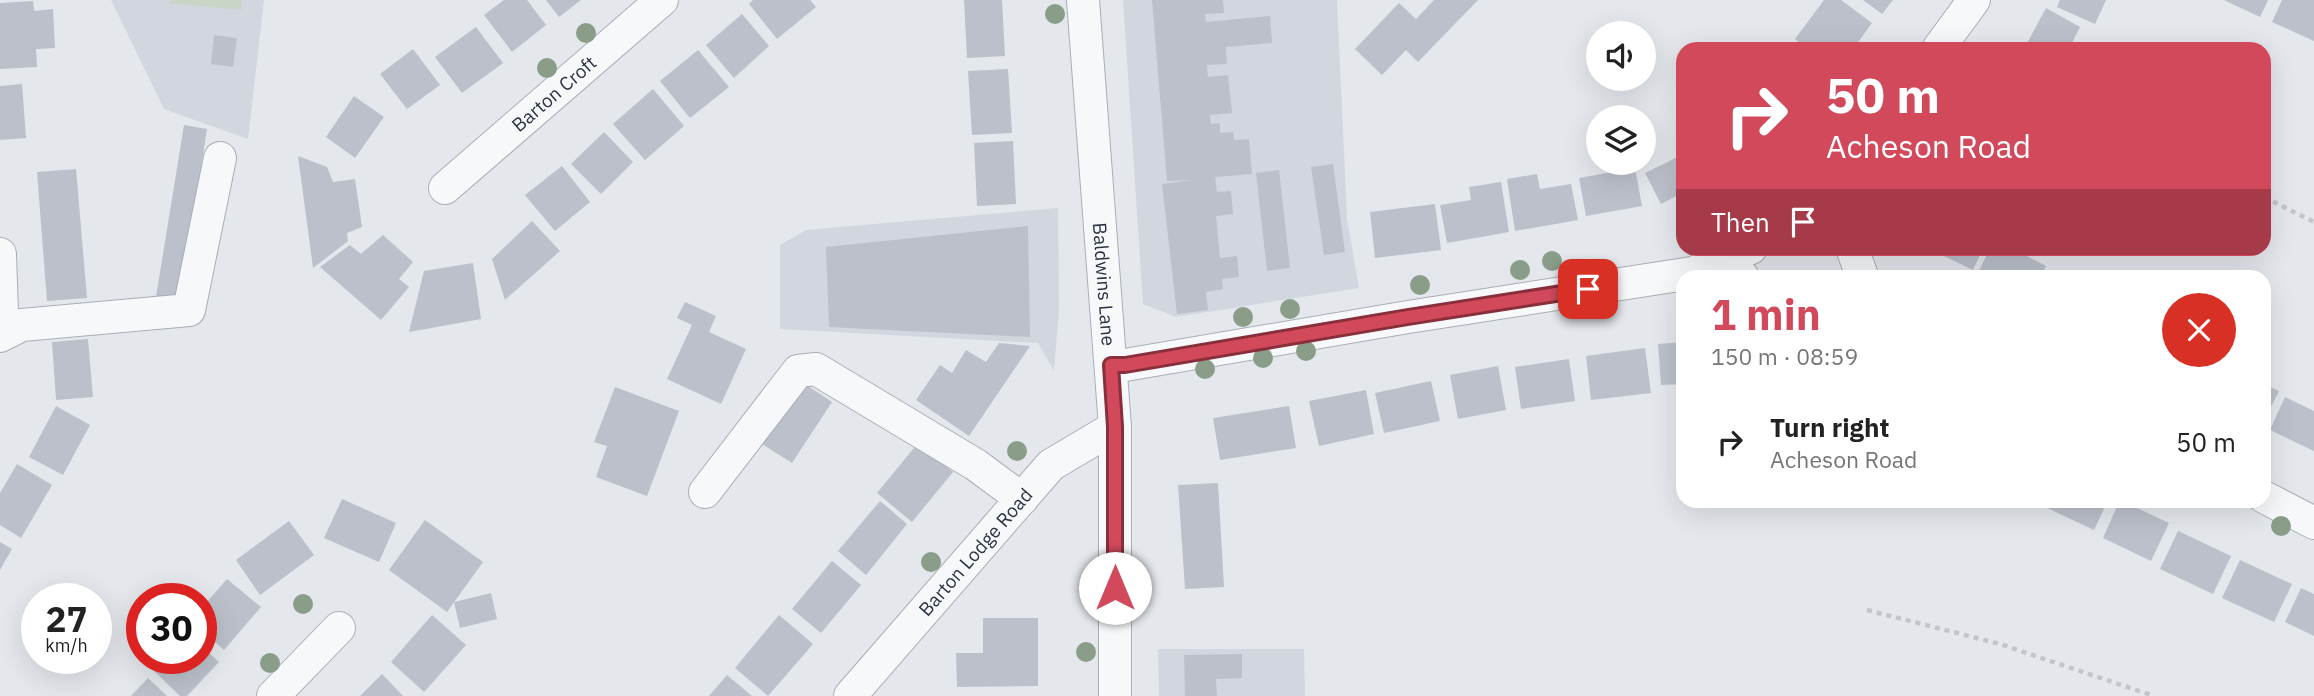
<!DOCTYPE html>
<meta charset="utf-8">
<style>
:root{--surface:#fff;--page:#f2f2f2;--text:#222;--muted:#767676;--accent:#d1495b}
body{margin:0;font-family:"IBM Plex Sans",sans-serif;background:var(--page);color:var(--text);height:100vh;display:flex;flex-direction:column;font-size:26px;white-space:nowrap}
*{box-sizing:border-box;margin:0}
p{font-size:23px;color:var(--muted)}
.icon{flex:none;width:38px;height:38px;fill:none;stroke:currentColor;stroke-width:2;stroke-linecap:round;stroke-linejoin:round}
.map{position:relative;flex:1;overflow:hidden}
.panel{position:absolute;left:1676px;top:270px;width:595px;height:238px;display:flex;flex-direction:column;background:var(--surface);border-radius:21px;box-shadow:0 7px 28px #0002}
.panel>*{flex:none}
.top-card{position:absolute;left:1676px;top:42px;width:595px;height:214px;border-radius:21px;box-shadow:0 7px 28px #0002;background:#d1495b;color:#fff;overflow:hidden}
.tools{position:absolute;left:1586px;top:21px;display:grid;gap:14px}
.tools a{display:grid;place-items:center;width:70px;height:70px;border-radius:50%;background:var(--surface);box-shadow:0 7px 28px #0002;font-size:35px}
.speed{position:absolute;left:21px;top:583px;display:flex;gap:14px;font-size:35px;font-weight:700;text-align:center}
.speed>*{display:grid;place-content:center;width:91px;height:91px;border-radius:50%;background:var(--surface);box-shadow:0 7px 28px #0002;line-height:1}
.speed small{font-size:18px;font-weight:400}
.speed .limit{border:10px solid #d22;background:#fff;color:#111}
.pin{position:absolute;display:grid;place-items:center;width:60px;height:60px;color:#fff;margin:-30px;border-radius:14px;box-shadow:0 4px 10px #0006}
.me{position:absolute;width:77px;margin:-38px;rotate:0deg;stroke-linejoin:round;filter:drop-shadow(0 0 5px #0008)}
.turn{display:flex;align-items:center;gap:24px;height:147px;padding:0 35px;font-size:32px}
.turn .icon{width:91px;height:91px;stroke-width:2.5}
.turn b{display:block;font-size:49px;line-height:60px}
.then{display:flex;align-items:center;height:66px;padding:0 35px;background:#0003;gap:14px;font-size:26px}
.round{display:grid;place-items:center;flex:none;width:74px;height:74px;border-radius:37px;background:var(--page)}
.summary{display:flex;align-items:center;justify-content:space-between;height:119px;padding:0 35px}
h1{font-size:42px;font-weight:700;line-height:52px;color:var(--accent)}
ul{padding:0;list-style:none}
li{display:flex;align-items:center;gap:21px;height:105px;padding:0 35px}
li div{flex:1}
li b{display:block;font-size:26px}
li em{font-style:normal}
.map>svg:first-child{display:block}
.built{fill:#d2d6de}
.green{fill:#c9d6c5}
.building{fill:#bbc0ca}
.lines{fill:none;stroke-linecap:round;stroke-linejoin:round}
.minor-casing{stroke:#a9aeb7;stroke-width:34}
.path{stroke:#c2c5cb;stroke-width:4.5;stroke-dasharray:5 5;stroke-linecap:butt}
.minor{stroke:#f7f8fa;stroke-width:32}
.tree{fill:#899d89}
.route-casing{stroke:#882f3b;stroke-width:18}
.route{stroke:#d1495b;stroke-width:12}
.labels{text-anchor:middle;stroke-width:6;stroke-linejoin:round;paint-order:stroke}
.street-label{font-size:19px;fill:#2b3445;stroke:#f4f6f9}
</style>
<div class="map">
<svg width="2314" height="696" viewBox="0 0 2314 696">
<rect width="100%" height="100%" fill="#e4e7ec"/>
<g class="built">
<polygon points="111,0 264,0 248,139 164,109"/>
<polygon points="1123,0 1337,0 1347,219 1359,288 1176,317 1143,304"/>
<polygon points="1058,208 1059,309 1054,371 1038,343 780,329 780,245 806,230"/>
<polygon points="1158,649 1304,649 1305,696 1159,696"/>
</g>
<polygon class="green" points="170,0 242,0 242,10 169,3"/>
<g class="building">
<polygon points="504,0 527,0 546,25 512,52 484,15"/>
<polygon points="546,0 581,0 559,17"/>
<polygon points="753,0 810,0 816,7 777,39 749,4"/>
<polygon points="964,0 1002,0 1005,56 967,58"/>
<polygon points="1152,0 1223,0 1224,13 1205,14 1206,22 1270,16 1272,43 1226,47 1227,64 1207,65 1208,77 1228,75 1232,113 1210,115 1211,124 1220,123 1220,133 1233,132 1234,140 1249,139 1252,174 1215,177 1217,192 1231,191 1233,214 1216,216 1220,258 1237,256 1239,277 1222,279 1223,289 1206,292 1208,310 1177,314 1162,184 1192,180 1167,181"/>
<polygon points="1434,0 1478,0 1418,62 1406,50 1382,75 1355,49 1399,3 1416,19"/>
<polygon points="1824,0 1841,0 1872,23 1853,49 1808,49 1795,39"/>
<polygon points="1863,0 1893,0 1882,14"/>
<polygon points="2060,0 2106,0 2095,24 2057,7"/>
<polygon points="2224,0 2268,0 2260,17"/>
<polygon points="2282,0 2314,0 2314,41 2272,22"/>
<polygon points="33,1 34,11 53,9 55,48 36,49 37,67 0,69 0,3"/>
<polygon points="2046,8 2080,27 2069,49 2024,49"/>
<polygon points="742,14 769,46 734,78 706,45"/>
<polygon points="476,27 503,63 462,93 435,57"/>
<polygon points="214,35 237,38 233,67 211,64"/>
<polygon points="413,49 440,85 407,109 380,74"/>
<polygon points="698,50 729,87 690,118 660,81"/>
<polygon points="1008,69 1012,133 972,135 968,71"/>
<polygon points="22,84 26,138 0,140 0,86"/>
<polygon points="653,89 684,126 645,160 613,124"/>
<polygon points="354,96 384,117 355,158 326,137"/>
<polygon points="184,125 207,129 180,301 156,297"/>
<polygon points="604,132 633,162 601,194 571,164"/>
<polygon points="1013,141 1016,204 977,206 974,143"/>
<polygon points="1684,154 1684,192 1661,204 1645,173"/>
<polygon points="298,156 327,167 333,182 355,179 362,227 347,233 348,241 313,268"/>
<polygon points="1333,164 1345,252 1324,255 1311,167"/>
<polygon points="562,166 590,202 555,231 525,195"/>
<polygon points="1635,168 1642,206 1586,216 1579,178"/>
<polygon points="76,169 87,298 47,301 37,172"/>
<polygon points="1279,170 1290,268 1267,271 1256,173"/>
<polygon points="1537,174 1540,189 1571,184 1578,220 1515,231 1507,179"/>
<polygon points="1501,182 1509,232 1447,243 1440,205 1471,200 1469,187"/>
<polygon points="1435,204 1441,250 1375,258 1370,212"/>
<polygon points="532,221 560,251 505,300 492,259"/>
<polygon points="1028,226 1030,337 829,327 826,247"/>
<polygon points="383,235 413,262 399,279 409,287 381,320 320,267 350,245 361,254"/>
<polygon points="1927,248 1983,248 1973,270"/>
<polygon points="1990,248 2011,248 2046,266 2041,276 1985,276 1978,273"/>
<polygon points="473,263 481,319 409,332 424,271"/>
<polygon points="685,302 716,316 709,332 746,349 721,404 667,379 692,325 677,318"/>
<polygon points="88,339 93,397 56,400 52,342"/>
<polygon points="1684,342 1684,384 1661,385 1658,344"/>
<polygon points="999,343 1030,346 969,436 916,400 940,365 952,373 966,350 986,362"/>
<polygon points="1645,348 1651,393 1591,400 1586,356"/>
<polygon points="1569,359 1575,401 1521,409 1515,367"/>
<polygon points="1498,366 1506,410 1458,419 1450,375"/>
<polygon points="1431,381 1440,421 1384,433 1375,393"/>
<polygon points="802,382 832,402 792,463 762,444"/>
<polygon points="2264,384 2279,391 2264,421"/>
<polygon points="615,387 679,411 647,496 596,477 607,446 594,442"/>
<polygon points="1366,390 1374,434 1319,446 1309,401"/>
<polygon points="2285,397 2314,411 2314,451 2270,430"/>
<polygon points="56,406 90,425 63,475 29,457"/>
<polygon points="1289,406 1296,448 1220,460 1213,418"/>
<polygon points="918,443 953,472 912,522 877,493"/>
<polygon points="17,464 52,485 21,538 0,525 0,493"/>
<polygon points="1218,483 1224,587 1185,589 1178,485"/>
<polygon points="342,499 396,523 379,562 324,538"/>
<polygon points="2045,500 2108,500 2094,530 2043,506"/>
<polygon points="2120,500 2169,523 2151,561 2103,538"/>
<polygon points="880,501 907,524 866,575 838,551"/>
<polygon points="425,520 483,562 447,612 389,570"/>
<polygon points="289,521 314,555 260,595 236,560"/>
<polygon points="2178,531 2231,556 2213,594 2160,569"/>
<polygon points="0,542 12,549 0,570"/>
<polygon points="2240,560 2292,584 2274,622 2222,598"/>
<polygon points="832,561 861,585 821,633 792,609"/>
<polygon points="227,579 261,607 224,650 201,630 201,609"/>
<polygon points="2301,588 2314,594 2314,636 2285,622"/>
<polygon points="491,593 497,619 460,628 454,602"/>
<polygon points="432,615 466,645 424,692 391,662"/>
<polygon points="779,615 813,644 768,696 735,668"/>
<polygon points="983,618 1038,618 1038,686 957,687 956,653 983,653"/>
<polygon points="201,646 219,662 187,696 180,696 154,671 166,658 201,658"/>
<polygon points="1242,654 1242,678 1216,679 1217,696 1185,696 1184,655"/>
<polygon points="382,674 403,696 360,696"/>
<polygon points="727,675 752,696 709,696"/>
<polygon points="148,678 167,696 131,696"/>
</g>
<g class="lines">
<g class="minor-casing">
<g id="minor">
<path id="s1" d="M1083,0L1115,427V696"/>
<polyline points="1938,49 1974,0"/>
<path id="s2" d="M445,188L662,0"/>
<polyline points="1852,248 1862,276"/>
<polyline points="0,254 2,313 0,319"/>
<polyline points="1699,270 1751,248"/>
<polyline points="0,336 22,325 189,310 220,158"/>
<polyline points="1111,365 1125,365 1408,317 1692,273 1742,276"/>
<polyline points="705,492 798,371 816,369 976,465 1022,499"/>
<polyline points="2264,497 2314,523"/>
<polyline points="273,696 339,628"/>
<path id="s3" d="M850,696L1051,465L1115,427"/>
</g>
</g>
<g class="path">
<polyline points="2264,197 2314,222"/>
<polyline points="1867,610 2000,644 2154,696"/>
</g>
<use href="#minor" class="minor"/>
</g>
<g class="tree">
<circle cx="1055" cy="14" r="10"/>
<circle cx="586" cy="33" r="10"/>
<circle cx="547" cy="68" r="10"/>
<circle cx="1552" cy="261" r="10"/>
<circle cx="1520" cy="270" r="10"/>
<circle cx="1420" cy="285" r="10"/>
<circle cx="1290" cy="309" r="10"/>
<circle cx="1243" cy="317" r="10"/>
<circle cx="1306" cy="351" r="10"/>
<circle cx="1263" cy="358" r="10"/>
<circle cx="1205" cy="369" r="10"/>
<circle cx="1017" cy="451" r="10"/>
<circle cx="2281" cy="526" r="10"/>
<circle cx="931" cy="562" r="10"/>
<circle cx="1134" cy="595" r="10"/>
<circle cx="303" cy="604" r="10"/>
<circle cx="1086" cy="652" r="10"/>
<circle cx="270" cy="663" r="10"/>
</g>
<g class="lines">
<g class="route-casing">
<polyline id="route" points="1115,588 1115,427 1111,365 1125,365 1408,317 1588,289"/>
</g>
<use href="#route" class="route"/>
</g>
<g class="labels">
<g class="street-label">
<text dy="7" stroke="none"><textPath href="#s2" startOffset="144">Barton Croft</textPath></text>
<text dy="7" stroke="none"><textPath href="#s1" startOffset="285">Baldwins Lane</textPath></text>
<text dy="7" stroke="none"><textPath href="#s3" startOffset="191">Barton Lodge Road</textPath></text>
</g>
</g>
</svg>
<div class="tools">
<a><svg class="icon" aria-label="sound" viewBox="0 0 24 24"><path d="M4 9h4l5-4v14l-5-4H4zM17 9q2 3 0 6"/></svg></a>
<a><svg class="icon" aria-label="layers" viewBox="0 0 24 24"><path d="M12 4l9 5-9 5-9-5zM3 14l9 5 9-5"/></svg></a>
</div>
<div class="speed"><div>27<small>km/h</small></div><div class="limit">30</div></div>
<div class="pin" style="left:1588px;top:289px;background:#d93025"><svg class="icon" aria-label="arrive" viewBox="0 0 24 24"><path d="M6 21V4h12l-3 4 3 4H6"/></svg></div>
<svg class="me" style="left:1115px;top:588px" viewBox="-20 -20 40 40"><circle r="19" fill="#fff"/><path d="M0-13L10 11 0 6-10 11z" fill="#d1495b"/></svg>
<div class="top-card">
<div class="turn"><svg class="icon" aria-label="right" viewBox="0 0 24 24"><path d="M7 20v-9h11M14 6l5 5-5 5"/></svg><div><b>50 m</b>Acheson Road</div></div>
<div class="then">Then<svg class="icon" aria-label="arrive" viewBox="0 0 24 24"><path d="M6 21V4h12l-3 4 3 4H6"/></svg></div>
</div>
<section class="panel">
<div class="summary"><div><h1>1 min</h1><p>150 m · 08:59</p></div><a class="round" style="background:#d93025;color:#fff"><svg class="icon" aria-label="close" viewBox="0 0 24 24"><path d="M6 6l12 12M18 6L6 18"/></svg></a></div>
<ul>
<li><svg class="icon" aria-label="right" viewBox="0 0 24 24"><path d="M7 20v-9h11M14 6l5 5-5 5"/></svg><div><b>Turn right</b><p>Acheson Road</p></div><em>50 m</em></li>
</ul>
</section>
</div>
